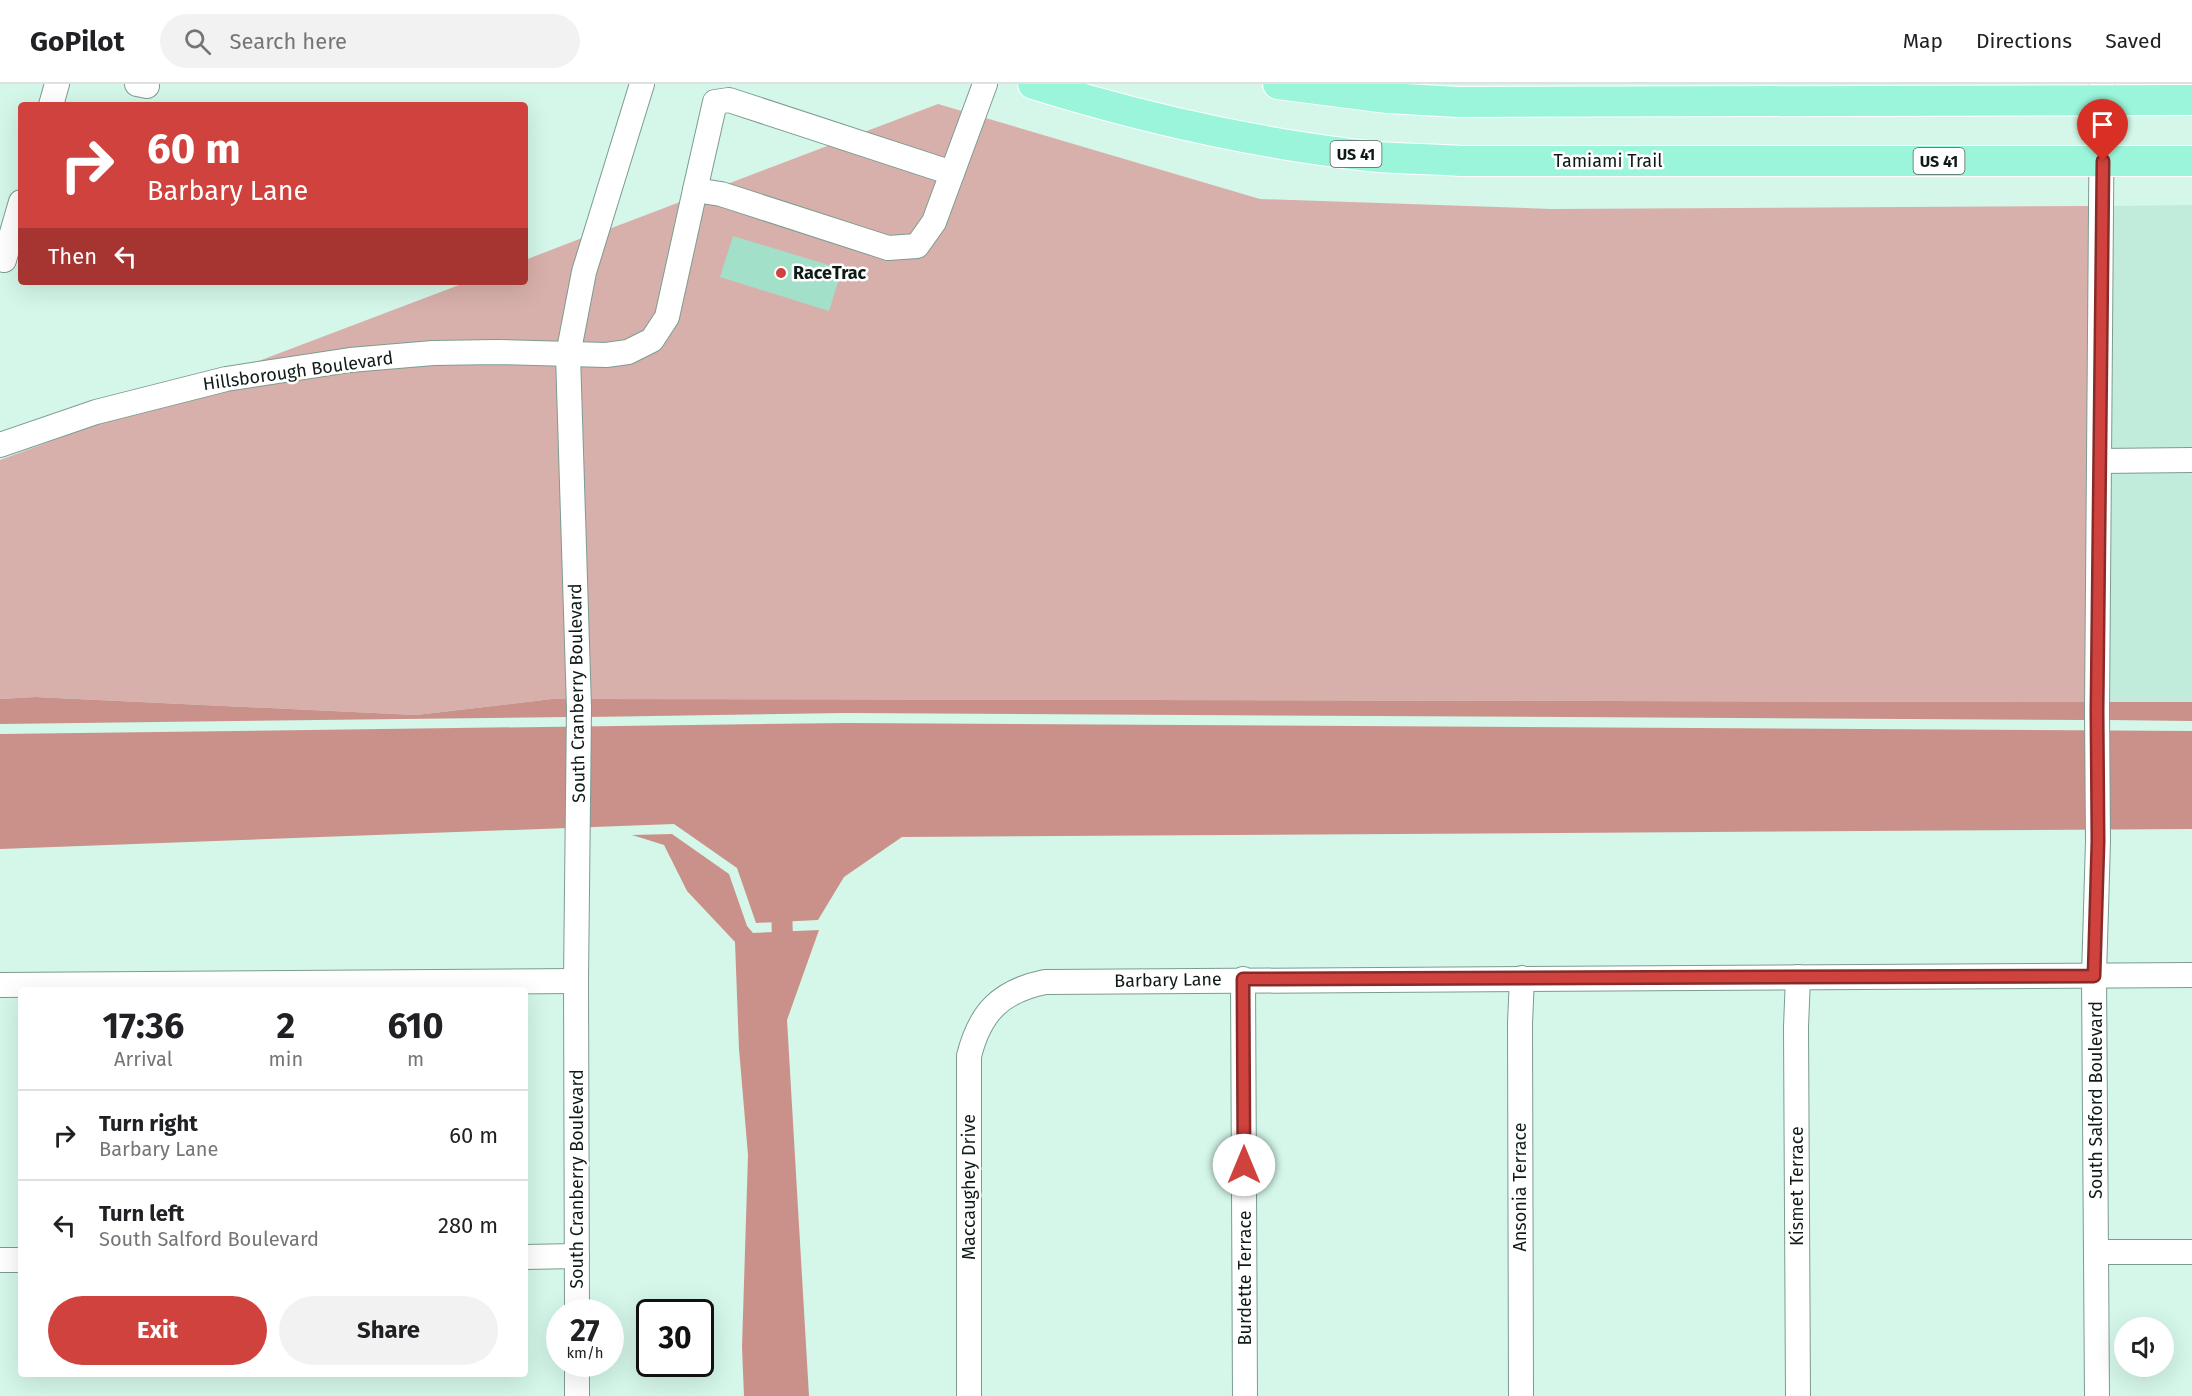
<!DOCTYPE html>
<style>
:root{--surface:#fff;--page:#f2f2f2;--text:#202124;--muted:#757577;--line:#e0e0e0;--accent:#d0423d}
body{margin:0;font-family:"Fira Sans",sans-serif;background:var(--page);color:var(--text);height:100vh;display:flex;flex-direction:column;font-size:22px;white-space:nowrap}
*{box-sizing:border-box;margin:0}
p{font-size:20px;color:var(--muted)}
.icon{flex:none;width:33px;height:33px;fill:none;stroke:currentColor;stroke-width:2;stroke-linecap:round;stroke-linejoin:round}
.map{position:relative;flex:1;overflow:hidden}
.details{position:absolute;left:18px;top:903px;width:510px;height:390px;display:flex;flex-direction:column;background:var(--surface);border-radius:6px;box-shadow:0 6px 24px #0002}
.details>*{flex:none}
.guide{position:absolute;left:18px;top:18px;width:510px;height:183px;border-radius:6px;box-shadow:0 6px 24px #0002;background:#d0423d;color:#fff;overflow:hidden}
.fabs{position:absolute;left:2114px;top:1233px;display:grid;gap:12px}
.fabs a{display:grid;place-items:center;width:60px;height:60px;border-radius:50%;background:var(--surface);box-shadow:0 6px 24px #0002;font-size:30px}
.speed{position:absolute;left:546px;top:1215px;display:flex;gap:12px;font-size:30px;font-weight:700;text-align:center}
.speed>*{display:grid;place-content:center;width:78px;height:78px;border-radius:50%;background:var(--surface);box-shadow:0 6px 24px #0002;line-height:1}
.speed small{font-size:15px;font-weight:400}
.speed .limit{border:3px solid #111;border-radius:9px;background:#fff;color:#111}
.pin{position:absolute;display:grid;place-items:center;width:51px;height:51px;color:#fff;margin:-62px -26px;border-radius:50% 50% 50% 0;rotate:-45deg;box-shadow:0 0 6px #0007}
.pin .icon{rotate:45deg}
.me{position:absolute;width:66px;margin:-33px;rotate:0deg;stroke-linejoin:round;filter:drop-shadow(0 0 4px #0008)}
.turn{display:flex;align-items:center;gap:21px;height:126px;padding:0 30px;font-size:27px}
.turn .icon{width:78px;height:78px;stroke-width:2.5}
.turn b{display:block;font-size:42px;line-height:51px}
.then{display:flex;align-items:center;height:57px;padding:0 30px;background:#0003;gap:12px;font-size:22px}
.eta{display:flex;justify-content:space-evenly;align-items:center;height:102px;text-align:center}
.eta b{font-size:36px;font-weight:700;line-height:42px}
.cta{display:flex;gap:12px;margin-top:auto;padding:12px 30px}
.cta a{flex:1;height:69px;border-radius:36px;background:var(--accent);color:#fff;font-size:24px;font-weight:700;line-height:69px;text-align:center}
.cta a+a{background:var(--page);color:var(--text)}
ul{padding:0;list-style:none}
li{display:flex;align-items:center;gap:18px;height:90px;padding:0 30px;border-top:2px solid var(--line)}
li div{flex:1}
li b{display:block;font-size:22px}
li em{font-style:normal}
header{display:flex;align-items:center;gap:36px;box-sizing:border-box;height:84px;padding:0 30px;background:var(--surface);border-bottom:2px solid var(--line)}
header strong{font-size:28px}
nav{display:flex;gap:33px;margin-inline-start:auto;font-size:21px}
.search{width:420px;height:54px;background:var(--page);display:flex;align-items:center;gap:15px;box-sizing:border-box;padding:0 21px;border-radius:33px;color:var(--muted);font-size:22px}
.map>svg:first-child{display:block}
.built{fill:#c1ecdc}
.green{fill:#d8b0ab}
.water{fill:#ca918a}
.lines{fill:none;stroke-linecap:round;stroke-linejoin:round}
.canal{stroke:#ca918a;stroke-width:21}
.building{fill:#a3e0ca}
.minor-casing{stroke:#7c9c90;stroke-width:26}
.major-casing{stroke:#fff;stroke-width:32}
.minor{stroke:#fff;stroke-width:24}
.major{stroke:#9bf5db;stroke-width:30}
.route-casing{stroke:#872b28;stroke-width:15}
.route{stroke:#d0423d;stroke-width:10}
.poi-dot{fill:#d0423d;stroke:#fff;stroke-width:2}
.labels{text-anchor:middle;stroke-width:5;stroke-linejoin:round;paint-order:stroke}
.shield{fill:#fff;stroke:#565f5c;stroke-width:1.5}
.shield-label{font-size:16px;font-weight:bold;fill:#0e1b16}
.street-label{font-size:18px;fill:#0e1b16;stroke:#fff}
.poi-label{font-size:18px;font-weight:bold;fill:#0e1b16;stroke:#fff;text-anchor:start}
</style>
<header>
<strong>GoPilot</strong>
<div class="search"><svg class="icon" aria-label="search" viewBox="0 0 24 24"><circle cx="10" cy="10" r="6"/><path d="M15 15l6 6"/></svg>Search here</div>
<nav><a>Map</a><a>Directions</a><a>Saved</a></nav>
</header>
<div class="map">
<svg width="2192" height="1312" viewBox="0 0 2192 1312">
<rect width="100%" height="100%" fill="#d4f7e9"/>
<polygon class="built" points="2192,121 2192,618 2108,618 2113,122"/>
<g class="green">
<polygon points="938,20 1260,115 1552,125 2092,122 2086,618 590,615 579,273 594,192 609,145"/>
<polygon points="582,154 559,259 256,278 467,198 525,198 525,176"/>
<polygon points="498,279 558,282 568,615 552,615 416,631 35,613 0,615 0,376 100,339 228,306 352,287 434,281"/>
</g>
<g class="water">
<polygon points="35,613 416,631 552,615 568,615 568,633 0,640 0,615"/>
<polygon points="590,615 2086,618 2086,636 846,629 590,633"/>
<polygon points="2108,618 2192,618 2192,637 2108,636"/>
<polygon points="846,639 2192,647 2192,745 902,753 844,793 818,836 756,839 737,784 674,740 0,765 0,650"/>
<polygon points="672,750 729,790 747,842 753,849 819,846 787,936 809,1312 744,1312 742,1263 748,1071 739,965 735,858 687,807 664,761 632,751"/>
</g>
<g class="lines">
<polyline class="canal" points="782,838 783,876"/>
</g>
<polygon class="building" points="733,152 842,185 829,227 720,193"/>
<g class="lines">
<g class="minor-casing">
<g id="minor">
<polyline points="137,0 147,2"/>
<polyline points="51,21 57,0"/>
<polyline points="695,106 715,18 729,16 952,89"/>
<polyline points="4,176 21,118"/>
<polyline points="0,361 96,328 226,295 350,276 433,269 498,268 606,271 628,268 652,256 667,233 695,106 721,110 888,164 917,162 934,138 985,0"/>
<polyline points="2100,377 2192,376"/>
<polyline points="1243,895 1245,1312"/>
<polyline points="0,901 576,897"/>
<polyline points="2097,1168 2192,1168"/>
<polyline points="525,1173 577,1172"/>
<polyline points="0,1176 21,1176"/>
<polyline points="577,1228 576,897 579,624 568,271 584,188 642,0"/>
<polyline points="577,1280 577,1312"/>
<path d="M969,1312V972C980,928 1001,907 1045,898L2192,891"/>
<polyline points="1521,1312 1520,939 1522,894"/>
<polyline points="1798,1312 1796,943 1798,893"/>
<polyline points="2097,1312 2094,892 2098,757 2097,627 2102,0"/>
</g>
</g>
<g class="major-casing">
<g id="major">
<path d="M1033,0C1146,35 1261,61 1378,73C1406,75 1433,75 1461,77H2192"/>
<polyline points="1278,0 1387,14 1458,18 2192,16"/>
</g>
</g>
<use href="#minor" class="minor"/>
<use href="#major" class="major"/>
</g>
<g class="lines">
<g class="route-casing">
<polyline id="route" points="1244,1081 1243,895 2094,892 2098,757 2097,627 2103,77"/>
</g>
<use href="#route" class="route"/>
</g>
<circle class="poi-dot" cx="781" cy="189" r="6"/>
<g class="labels">
<g class="shield">
<rect x="1330.5" y="57" width="51" height="26" rx="4.5"/>
<rect x="1913.5" y="64" width="51" height="26" rx="4.5"/>
</g>
<g class="shield-label">
<text x="1356" y="76">US 41</text>
<text x="1939" y="83">US 41</text>
</g>
<g class="street-label">
<text x="1608" y="83">Tamiami Trail</text>
<text transform="translate(298 287) rotate(-8)" y="6">Hillsborough Boulevard</text>
<text transform="translate(577 609) rotate(-91)" y="6">South Cranberry Boulevard</text>
<text transform="translate(1168 896) rotate(-1)" y="6">Barbary Lane</text>
<text transform="translate(2096 1016) rotate(-90)" y="6">South Salford Boulevard</text>
<text transform="translate(577 1095) rotate(-90)" y="6">South Cranberry Boulevard</text>
<text transform="translate(1797 1102) rotate(-90)" y="6">Kismet Terrace</text>
<text transform="translate(969 1103) rotate(-90)" y="6">Maccaughey Drive</text>
<text transform="translate(1520 1103) rotate(-90)" y="6">Ansonia Terrace</text>
<text transform="translate(1245 1194) rotate(-90)" y="6">Burdette Terrace</text>
</g>
<g class="poi-label">
<text x="793" y="195">RaceTrac</text>
</g>
</g>
</svg>
<div class="fabs">
<a><svg class="icon" aria-label="sound" viewBox="0 0 24 24"><path d="M4 9h4l5-4v14l-5-4H4zM17 9q2 3 0 6"/></svg></a>
</div>
<div class="speed"><div>27<small>km/h</small></div><div class="limit">30</div></div>
<div class="pin" style="left:2103px;top:77px;background:#d93025"><svg class="icon" aria-label="arrive" viewBox="0 0 24 24"><path d="M6 21V4h12l-3 4 3 4H6"/></svg></div>
<svg class="me" style="left:1244px;top:1081px" viewBox="-20 -20 40 40"><circle r="19" fill="#fff"/><path d="M0-13L10 11 0 6-10 11z" fill="#d0423d"/></svg>
<div class="guide">
<div class="turn"><svg class="icon" aria-label="right" viewBox="0 0 24 24"><path d="M7 20v-9h11M14 6l5 5-5 5"/></svg><div><b>60 m</b>Barbary Lane</div></div>
<div class="then">Then<svg class="icon" aria-label="left" viewBox="0 0 24 24"><path d="M17 20v-9H6M10 6l-5 5 5 5"/></svg></div>
</div>
<section class="details">
<div class="eta">
<div><b>17:36</b><p>Arrival</p></div>
<div><b>2</b><p>min</p></div>
<div><b>610</b><p>m</p></div>
</div>
<ul>
<li><svg class="icon" aria-label="right" viewBox="0 0 24 24"><path d="M7 20v-9h11M14 6l5 5-5 5"/></svg><div><b>Turn right</b><p>Barbary Lane</p></div><em>60 m</em></li>
<li><svg class="icon" aria-label="left" viewBox="0 0 24 24"><path d="M17 20v-9H6M10 6l-5 5 5 5"/></svg><div><b>Turn left</b><p>South Salford Boulevard</p></div><em>280 m</em></li>
</ul>
<div class="cta"><a>Exit</a><a>Share</a></div>
</section>
</div>
